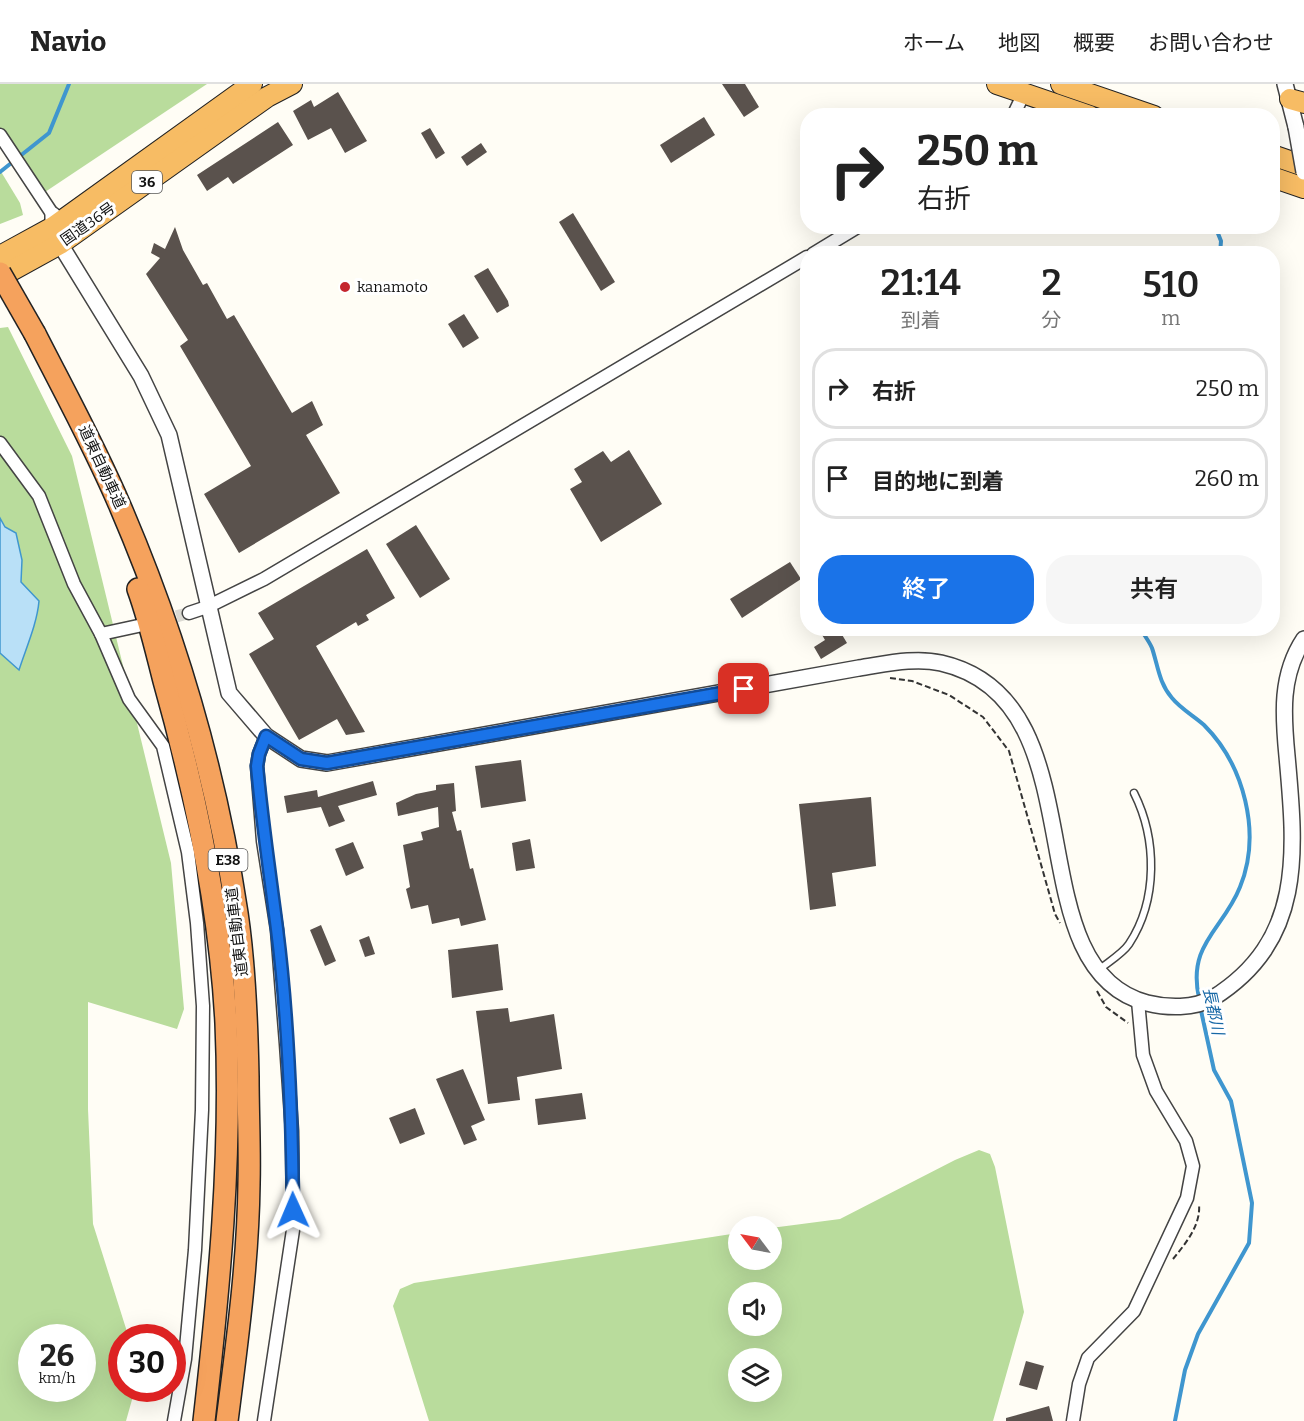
<!DOCTYPE html>
<html lang="ja">
<meta charset="utf-8">
<style>
:root{--surface:#fff;--page:#f6f6f6;--text:#222;--muted:#767676;--line:#e0e0e0;--accent:#1a73e8}
body{margin:0;font-family:Bitter,"Noto Sans JP",serif;background:var(--page);color:var(--text);height:100vh;display:flex;flex-direction:column;font-size:22px;white-space:nowrap}
*{box-sizing:border-box;margin:0}
p{font-size:20px;color:var(--muted)}
.icon{flex:none;width:33px;height:33px;fill:none;stroke:currentColor;stroke-width:2;stroke-linecap:round;stroke-linejoin:round}
.map{position:relative;flex:1;overflow:hidden}
.sheet{position:absolute;left:800px;top:162px;width:480px;height:390px;display:flex;flex-direction:column;background:var(--surface);border-radius:24px;box-shadow:0 6px 24px #0002}
.sheet>*{flex:none}
.banner{position:absolute;left:800px;top:24px;width:480px;height:126px;border-radius:24px;box-shadow:0 6px 24px #0002;background:#fff;color:var(--text);overflow:hidden}
.needle{width:39px;rotate:302deg}
.fabs{position:absolute;left:728px;top:1132px;display:grid;gap:12px}
.fabs a{display:grid;place-items:center;width:54px;height:54px;border-radius:50%;background:var(--surface);box-shadow:0 6px 24px #0002;font-size:30px}
.speed{position:absolute;left:18px;top:1240px;display:flex;gap:12px;font-size:30px;font-weight:700;text-align:center}
.speed>*{display:grid;place-content:center;width:78px;height:78px;border-radius:50%;background:var(--surface);box-shadow:0 6px 24px #0002;line-height:1}
.speed small{font-size:15px;font-weight:400}
.speed .limit{border:9px solid #d22;background:#fff;color:#111}
.pin{position:absolute;display:grid;place-items:center;width:51px;height:51px;color:#fff;margin:-26px;border-radius:12px;box-shadow:0 3px 9px #0006}
.me{position:absolute;width:66px;margin:-33px;rotate:359deg;stroke-linejoin:round;filter:drop-shadow(0 0 4px #0008)}
.turn{display:flex;align-items:center;gap:21px;height:126px;padding:0 18px;font-size:27px}
.turn .icon{width:78px;height:78px;stroke-width:2.5}
.turn b{display:block;font-size:42px;line-height:51px}
.eta{display:flex;justify-content:space-evenly;align-items:center;height:102px;text-align:center}
.eta b{font-size:36px;font-weight:600;line-height:42px}
.primary-button{display:flex;gap:12px;margin-top:auto;padding:12px 18px}
.primary-button a{flex:1;height:69px;border-radius:24px;background:var(--accent);color:#fff;font-size:24px;font-weight:600;line-height:69px;text-align:center}
.primary-button a+a{background:var(--page);color:var(--text)}
ul{padding:0;list-style:none}
li{display:flex;align-items:center;gap:18px;height:81px;margin:0 12px 9px;padding:0 6px;border:3px solid var(--line);border-radius:24px}
li div{flex:1}
li b{display:block;font-size:22px}
li em{font-style:normal}
header{display:flex;align-items:center;gap:36px;box-sizing:border-box;height:84px;padding:0 30px;background:var(--surface);border-bottom:2px solid var(--line)}
header strong{font-size:28px}
nav{display:flex;gap:33px;margin-inline-start:auto;font-size:21px}
.map>svg:first-child{display:block}
.forest{fill:#b9dc9c;fill-rule:evenodd}
.water{fill:#b9e0f7;stroke:#3f96cf;stroke-width:1.5}
.lines{fill:none;stroke-linecap:round;stroke-linejoin:round}
.stream{stroke:#3f96cf;stroke-width:4}
.building{fill:#5a524d}
.minor-tunnel{stroke:#dbdad3;stroke-width:12;stroke-dasharray:12 6;stroke-linecap:butt}
.service-casing{stroke:#444;stroke-width:9}
.minor-casing{stroke:#444;stroke-width:15}
.tertiary-casing{stroke:#444;stroke-width:18}
.trunk-casing{stroke:#222;stroke-width:22}
.motorway-casing{stroke:#222;stroke-width:24}
.path{stroke:#333;stroke-width:2;stroke-dasharray:6 3;stroke-linecap:butt}
.service{stroke:#fff;stroke-width:6}
.minor{stroke:#fff;stroke-width:12}
.tertiary{stroke:#fff;stroke-width:15}
.trunk{stroke:#f7bc64;stroke-width:20}
.motorway{stroke:#f5a25d;stroke-width:21}
.tertiary-bridge-casing{stroke:#444;stroke-width:18;stroke-linecap:butt}
.motorway-bridge-casing{stroke:#222;stroke-width:24;stroke-linecap:butt}
.tertiary-bridge{stroke:#fff;stroke-width:15}
.motorway-bridge{stroke:#f5a25d;stroke-width:21}
.route-casing{stroke:#114b97;stroke-width:15}
.route{stroke:#1a73e8;stroke-width:10}
.poi-dot{fill:#c4262e;stroke:#fff;stroke-width:2}
.labels{text-anchor:middle;stroke-width:6;stroke-linejoin:round;paint-order:stroke}
.shield{fill:#fff;stroke:#585858;stroke-width:1.5}
.shield-label{font-size:14px;font-weight:bold;fill:#111}
.street-label{font-size:15px;fill:#111;stroke:#fff}
.poi-label{font-size:15px;fill:#111;stroke:#fff;text-anchor:start}
.water-label{font-size:16px;font-style:italic;fill:#1768a6;stroke:#fff}
</style>
<header>
<strong>Navio</strong>
<nav><a>ホーム</a><a>地図</a><a>概要</a><a>お問い合わせ</a></nav>
</header>
<div class="map">
<svg width="1304" height="1337" viewBox="0 0 1304 1337">
<rect width="100%" height="100%" fill="#fffdf5"/>
<g class="forest">
<polygon points="0,0 207,0 36,114 0,50"/>
<polygon points="0,86 20,119 23,131 0,140"/>
<path d="M8,243L72,372L171,779L184,925L177,945L88,918V1025L93,1140L129,1254H122V1305H135L126,1337H0V244ZM32,1254H82V1305H32Z"/>
<path d="M979,1066L990,1070L995,1083L1024,1228L993,1337H429L393,1222L400,1205L414,1199L738,1149V1176H771V1144L840,1135L955,1076ZM738,1209H771V1242H738ZM738,1275H771V1308H738Z"/>
</g>
<path class="water" d="M0,434L5,443L16,449L22,476L21,498L39,517C37,540 26,564 19,586L0,569Z"/>
<g class="lines">
<g class="stream">
<polyline points="0,88 49,49 69,0"/>
<polyline points="1215,142 1221,157 1220,170"/>
<path d="M1140,544C1144,551 1149,557 1152,564C1158,582 1159,599 1172,614C1181,625 1194,632 1204,641C1244,681 1262,749 1240,803C1223,846 1187,860 1199,914"/>
<polyline points="1175,1337 1185,1286 1198,1250 1249,1159 1252,1119 1231,1017 1214,986 1200,922"/>
</g>
</g>
<g class="building">
<polygon points="722,0 745,0 759,23 744,33"/>
<polygon points="338,8 367,57 345,69 331,44 308,56 293,27 311,16 314,23"/>
<polygon points="704,33 715,51 671,79 660,61"/>
<polygon points="278,38 293,61 233,100 228,93 207,107 197,91"/>
<polygon points="430,44 445,69 436,75 421,49"/>
<polygon points="481,59 487,68 467,82 461,73"/>
<polygon points="573,129 615,198 601,207 559,138"/>
<polygon points="175,143 183,166 203,201 207,199 227,235 234,231 292,329 312,317 323,341 306,351 340,409 239,469 204,410 251,382 180,262 188,256 146,190 160,174 151,169 154,159 165,165"/>
<polygon points="488,184 508,217 509,222 497,229 474,192"/>
<polygon points="464,230 479,254 463,264 448,240"/>
<polygon points="629,366 662,420 601,458 570,405 582,398 574,385 603,367 611,378"/>
<polygon points="416,441 450,495 420,514 386,460"/>
<polygon points="367,465 395,514 366,531 369,536 358,542 356,538 316,562 365,648 346,651 337,635 299,656 249,570 274,555 258,529"/>
<polygon points="790,478 801,495 742,534 730,515"/>
<polygon points="818,544 838,544 847,559 821,575 814,563 825,556"/>
<polygon points="521,676 526,717 481,724 475,682"/>
<polygon points="373,697 377,711 338,722 345,737 329,743 321,723 287,729 284,712 317,706 318,713"/>
<polygon points="454,699 456,727 452,728 457,747 461,746 470,785 473,784 486,836 461,842 459,834 432,840 428,821 411,825 406,805 410,803 403,761 423,756 421,748 439,743 438,723 398,732 396,719 416,710 436,706 436,701"/>
<polygon points="871,713 876,782 832,789 836,822 810,826 799,720"/>
<polygon points="530,755 535,784 516,787 512,759"/>
<polygon points="353,758 364,784 346,792 335,765"/>
<polygon points="321,841 336,877 325,882 310,846"/>
<polygon points="369,852 375,870 365,873 359,856"/>
<polygon points="498,860 503,906 452,914 448,866"/>
<polygon points="508,924 510,938 554,930 562,985 517,993 520,1016 488,1020 476,927"/>
<polygon points="463,985 485,1036 471,1042 477,1056 464,1061 436,995"/>
<polygon points="582,1009 586,1035 538,1041 535,1015"/>
<polygon points="415,1024 425,1050 400,1060 389,1034"/>
<polygon points="1026,1277 1044,1282 1037,1306 1019,1301"/>
<polygon points="1049,1322 1053,1337 1006,1337 1006,1334"/>
</g>
<g class="lines">
<polyline class="minor-tunnel" points="159,537 189,529"/>
<g class="service-casing">
<path id="service" d="M1101,884C1110,877 1123,869 1129,860C1158,816 1157,755 1134,709"/>
</g>
<g class="minor-casing">
<g id="minor">
<polyline points="1013,32 1024,9"/>
<polyline points="0,51 53,131"/>
<polyline points="813,170 859,142"/>
<polyline points="0,359 39,412 74,500 101,550 129,615 163,662 188,768 197,839 203,922 202,1026 195,1166 185,1275 174,1337"/>
<polyline points="189,529 207,523 264,495 807,173"/>
<polyline points="101,550 138,542"/>
<polyline points="264,1337 293,1146 292,1047 286,960 277,846 263,757 257,682 259,670 266,652"/>
<polyline points="1073,1337 1079,1300 1088,1274 1134,1227 1187,1114 1193,1082 1186,1057 1156,1007 1143,971 1138,917"/>
</g>
</g>
<g class="tertiary-casing">
<g id="tertiary">
<polyline points="1285,0 1296,43"/>
<path d="M53,131V143L60,160L141,292L169,351L229,609L266,652L301,675L327,679L859,584C886,580 915,573 941,579C1104,616 1011,883 1147,919C1167,924 1194,925 1213,914C1304,857 1296,770 1287,672C1283,631 1280,591 1304,555"/>
</g>
</g>
<g class="trunk-casing">
<g id="trunk">
<polyline points="997,0 1090,32"/>
<polyline points="1061,0 1154,32"/>
<polyline points="1290,15 1304,19"/>
<polyline points="1272,71 1304,82"/>
<polyline points="1272,93 1304,104"/>
<polyline points="0,172 53,143 252,0"/>
<polyline points="0,193 60,160 267,13 292,0"/>
</g>
</g>
<g class="motorway-casing">
<g id="motorway">
<path d="M35,250C64,307 95,363 120,422C176,552 216,690 237,829C245,883 247,939 248,993C248,1029 250,1065 249,1100C248,1179 237,1259 227,1337"/>
<path d="M138,505C149,535 156,566 164,597C195,707 220,825 226,939C232,1072 219,1206 204,1337"/>
</g>
</g>
<g class="path">
<polyline points="890,594 912,597 949,611 983,633 1009,667 1055,830 1060,839"/>
<polyline points="1097,907 1106,923 1128,939"/>
<path d="M1173,1175C1186,1159 1201,1141 1199,1120"/>
</g>
<use href="#service" class="service"/>
<use href="#minor" class="minor"/>
<use href="#tertiary" class="tertiary"/>
<use href="#trunk" class="trunk"/>
<use href="#motorway" class="motorway"/>
<g class="tertiary-bridge-casing">
<polyline id="tertiary-bridge" points="1296,43 1304,88"/>
</g>
<g class="motorway-bridge-casing">
<polyline id="motorway-bridge" points="0,189 35,250"/>
</g>
<use href="#tertiary-bridge" class="tertiary-bridge"/>
<use href="#motorway-bridge" class="motorway-bridge"/>
</g>
<g class="lines">
<g class="route-casing">
<path id="route" d="M293,1126C292,1033 289,938 277,845C270,790 262,737 257,682L259,670L266,652L301,675L327,679L744,605"/>
</g>
<use href="#route" class="route"/>
</g>
<circle class="poi-dot" cx="345" cy="203" r="6"/>
<g class="labels">
<g class="shield">
<rect x="132" y="87" width="30" height="22" rx="4.5"/>
<rect x="208.5" y="765" width="39" height="22" rx="4.5"/>
</g>
<g class="shield-label">
<text x="147" y="103">36</text>
<text x="228" y="781">E38</text>
</g>
<g class="street-label">
<text transform="translate(88 140) rotate(-35)" y="5">国道36号</text>
<text transform="translate(102 383) rotate(65)" y="5">道東自動車道</text>
<text transform="translate(237 848) rotate(-97)" y="5">道東自動車道</text>
</g>
<g class="poi-label">
<text x="357" y="208">kanamoto</text>
</g>
<g class="water-label">
<text transform="translate(1214 927) rotate(78)" y="6">長都川</text>
</g>
</g>
</svg>
<div class="fabs">
<a><svg class="needle" viewBox="-14 -14 28 28"><path d="M0-13l5 13h-10z" fill="#e53935"/><path d="M0 13l5-13h-10z" fill="#767676"/></svg></a>
<a><svg class="icon" aria-label="sound" viewBox="0 0 24 24"><path d="M4 9h4l5-4v14l-5-4H4zM17 9q2 3 0 6"/></svg></a>
<a><svg class="icon" aria-label="layers" viewBox="0 0 24 24"><path d="M12 4l9 5-9 5-9-5zM3 14l9 5 9-5"/></svg></a>
</div>
<div class="speed"><div>26<small>km/h</small></div><div class="limit">30</div></div>
<div class="pin" style="left:744px;top:605px;background:#d93025"><svg class="icon" aria-label="arrive" viewBox="0 0 24 24"><path d="M6 21V4h12l-3 4 3 4H6"/></svg></div>
<svg class="me" style="left:293px;top:1126px" viewBox="-20 -20 40 40"><path d="M0-17L14 15 0 8-14 15z" fill="#1a73e8" stroke="#fff" stroke-width="4"/></svg>
<div class="banner">
<div class="turn"><svg class="icon" aria-label="right" viewBox="0 0 24 24"><path d="M7 20v-9h11M14 6l5 5-5 5"/></svg><div><b>250 m</b>右折</div></div>
</div>
<section class="sheet">
<div class="eta">
<div><b>21:14</b><p>到着</p></div>
<div><b>2</b><p>分</p></div>
<div><b>510</b><p>m</p></div>
</div>
<ul>
<li><svg class="icon" aria-label="right" viewBox="0 0 24 24"><path d="M7 20v-9h11M14 6l5 5-5 5"/></svg><div><b>右折</b></div><em>250 m</em></li>
<li><svg class="icon" aria-label="arrive" viewBox="0 0 24 24"><path d="M6 21V4h12l-3 4 3 4H6"/></svg><div><b>目的地に到着</b></div><em>260 m</em></li>
</ul>
<div class="primary-button"><a>終了</a><a>共有</a></div>
</section>
</div>
